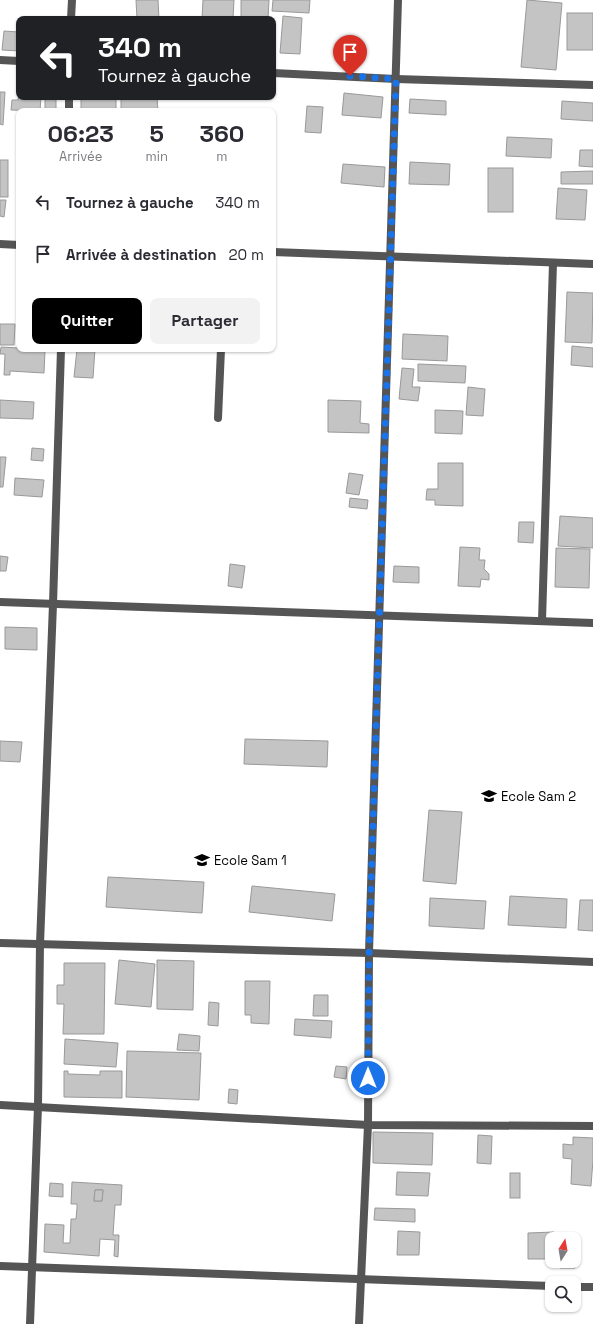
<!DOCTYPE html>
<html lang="fr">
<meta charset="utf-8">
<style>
:root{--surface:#fff;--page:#f2f2f3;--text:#2b2b33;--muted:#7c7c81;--accent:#000}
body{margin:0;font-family:"Space Grotesk",sans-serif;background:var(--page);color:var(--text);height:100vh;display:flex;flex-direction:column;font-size:15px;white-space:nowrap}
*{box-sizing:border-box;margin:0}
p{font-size:13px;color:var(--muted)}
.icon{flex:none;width:22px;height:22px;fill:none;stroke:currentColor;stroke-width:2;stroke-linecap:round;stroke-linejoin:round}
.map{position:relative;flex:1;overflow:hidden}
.sheet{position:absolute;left:16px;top:108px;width:260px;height:244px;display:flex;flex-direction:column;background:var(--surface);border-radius:8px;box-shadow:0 1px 3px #0004}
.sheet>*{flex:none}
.top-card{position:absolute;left:16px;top:16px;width:260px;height:84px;border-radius:8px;box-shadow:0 1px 3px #0004;background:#202124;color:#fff;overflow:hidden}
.needle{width:26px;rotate:11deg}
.buttons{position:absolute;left:545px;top:1232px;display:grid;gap:8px}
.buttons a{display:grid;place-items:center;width:36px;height:36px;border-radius:8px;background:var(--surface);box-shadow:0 1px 3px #0004;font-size:20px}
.pin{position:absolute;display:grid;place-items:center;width:34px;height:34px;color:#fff;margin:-41px -17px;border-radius:50% 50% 50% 0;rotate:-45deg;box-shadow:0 0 4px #0007}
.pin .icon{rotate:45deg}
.me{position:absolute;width:44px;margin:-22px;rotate:0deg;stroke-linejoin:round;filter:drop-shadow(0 0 3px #0008)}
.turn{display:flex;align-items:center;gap:14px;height:84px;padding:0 16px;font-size:18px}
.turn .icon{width:52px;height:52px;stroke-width:2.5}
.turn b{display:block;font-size:28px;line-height:34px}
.eta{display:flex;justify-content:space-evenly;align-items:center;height:68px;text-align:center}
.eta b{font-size:24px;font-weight:600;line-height:28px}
.button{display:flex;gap:8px;margin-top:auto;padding:8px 16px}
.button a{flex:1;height:46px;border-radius:8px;background:var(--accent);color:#fff;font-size:16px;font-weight:600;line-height:46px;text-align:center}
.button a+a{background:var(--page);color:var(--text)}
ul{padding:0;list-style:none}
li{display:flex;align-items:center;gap:12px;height:52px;padding:0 16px}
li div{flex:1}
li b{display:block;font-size:15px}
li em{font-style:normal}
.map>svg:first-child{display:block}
.building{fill:#c4c4c4;stroke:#999;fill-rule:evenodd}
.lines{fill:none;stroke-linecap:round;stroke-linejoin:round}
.street{stroke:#555;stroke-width:8}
.route{stroke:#1a73e8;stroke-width:7;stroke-dasharray:0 12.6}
.labels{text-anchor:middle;stroke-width:3;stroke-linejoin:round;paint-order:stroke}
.poi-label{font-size:13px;fill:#000;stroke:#fff;text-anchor:start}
</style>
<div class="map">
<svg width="593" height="1324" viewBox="0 0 593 1324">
<rect width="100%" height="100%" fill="#fff"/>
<g class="building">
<polygon points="136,0 158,0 159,19 137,19"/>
<polygon points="203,0 234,0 233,19 202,18"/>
<polygon points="241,0 269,0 268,19 241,19"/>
<polygon points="273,0 310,0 309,13 272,11"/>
<polygon points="527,0 562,3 556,70 521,67"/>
<rect x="567" y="13" width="26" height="37"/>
<polygon points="283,16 302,18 300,54 280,53"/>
<polygon points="4,31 19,32 19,51 2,50"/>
<polygon points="0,92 5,92 3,125 0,124"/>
<polygon points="19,93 19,97 41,97 40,111 11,110 12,100 18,100"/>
<polygon points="344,93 383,97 381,118 342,115"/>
<rect x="81" y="97" width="35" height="14"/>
<polygon points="129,97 157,97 158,111 121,111 121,99 129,99"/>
<rect x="45" y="99" width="11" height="10"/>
<polygon points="410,99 446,101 446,115 409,113"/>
<polygon points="562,101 593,103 593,121 561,119"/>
<polygon points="307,106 323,107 321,133 305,132"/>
<polygon points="507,137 552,139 551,158 506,156"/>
<polygon points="580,150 593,150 593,167 579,166"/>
<rect x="0" y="160" width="8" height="37"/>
<polygon points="410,162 450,164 449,185 409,184"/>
<polygon points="343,164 385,167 384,187 341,183"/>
<rect x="488" y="168" width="25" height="44"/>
<polygon points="593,171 593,184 561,184 561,172"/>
<polygon points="558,188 587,190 585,220 556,219"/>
<polygon points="0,200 6,200 4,217 0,216"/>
<polygon points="567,292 593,293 592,343 565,342"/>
<polygon points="0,324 15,324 14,345 0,345"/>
<polygon points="403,334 448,336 447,361 402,359"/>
<polygon points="572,346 593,348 593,367 571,365"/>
<polygon points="1,347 19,348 19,349 45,350 44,373 10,371 10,375 4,375 5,354 0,354"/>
<polygon points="77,349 95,349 93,378 74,377"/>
<polygon points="418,364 466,366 465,383 418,381"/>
<polygon points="402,368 414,369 412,387 420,387 418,401 399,399"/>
<polygon points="468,387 485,389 483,416 466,415"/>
<polygon points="0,400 34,402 33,419 0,418"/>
<polygon points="328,400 361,401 360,423 369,424 369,433 328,432"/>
<polygon points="435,410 463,411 462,434 435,433"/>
<polygon points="32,448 44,449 43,461 31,460"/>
<polygon points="0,457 6,457 3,487 0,487"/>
<polygon points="438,463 463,463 463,506 435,505 435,500 426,500 427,489 438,489"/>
<polygon points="349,473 363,475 359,495 346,493"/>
<polygon points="15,478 44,480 42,497 14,495"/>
<polygon points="350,498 368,500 367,509 349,507"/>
<polygon points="560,516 593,518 593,548 558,546"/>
<polygon points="519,522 534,522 533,543 518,542"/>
<polygon points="460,547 480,548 479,560 485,560 484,569 489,574 489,580 481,579 480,587 458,586"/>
<polygon points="556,548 590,549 589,588 555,587"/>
<polygon points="0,556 8,557 6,571 0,571"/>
<polygon points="230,564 245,566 242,588 228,586"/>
<polygon points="394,566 419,567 419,583 393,582"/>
<polygon points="5,627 37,628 37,650 5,649"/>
<polygon points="245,739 328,741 327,767 244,764"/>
<polygon points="0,741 22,742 20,762 0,761"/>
<polygon points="429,810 462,812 456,884 423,881"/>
<polygon points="108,877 204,882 202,913 106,907"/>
<polygon points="252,886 335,894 332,921 249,912"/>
<polygon points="510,896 567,899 566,928 508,925"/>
<polygon points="430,898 486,901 484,929 429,926"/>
<polygon points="580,900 593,900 593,931 578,930"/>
<polygon points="119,960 155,964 151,1007 115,1004"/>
<polygon points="157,960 194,961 193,1010 157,1009"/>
<polygon points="64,963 105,963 104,1034 63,1034 64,1004 57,1004 57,985 64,985"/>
<polygon points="245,981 270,981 269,1024 251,1023 251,1015 245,1015"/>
<polygon points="314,995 328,995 328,1016 313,1016"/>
<polygon points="209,1002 219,1003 218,1026 208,1025"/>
<polygon points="295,1019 332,1021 331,1038 294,1035"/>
<polygon points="179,1034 200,1036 199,1051 177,1050"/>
<polygon points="65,1039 118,1043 116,1067 64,1064"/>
<polygon points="127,1051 201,1053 199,1100 126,1097"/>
<polygon points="336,1066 347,1067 346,1079 334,1077"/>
<polygon points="64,1071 68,1071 68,1074 100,1075 100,1071 122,1071 122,1098 64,1097"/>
<polygon points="229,1089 238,1090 237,1104 228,1103"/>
<polygon points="373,1132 433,1133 432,1165 373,1163"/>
<polygon points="478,1135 492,1136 491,1164 477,1163"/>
<polygon points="573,1137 593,1138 593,1160 591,1186 571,1184 572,1159 563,1158 563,1144 573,1145"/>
<polygon points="397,1172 430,1173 428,1196 396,1195"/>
<rect x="510" y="1173" width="10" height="25"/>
<path d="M72,1182L122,1185L121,1205H115L113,1235H119L118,1257L114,1256L115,1240L100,1239L99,1256L44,1252L45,1224L64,1225L63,1243H70L71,1219H76L77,1208V1204H71ZM95,1190H103L102,1201H94Z"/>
<polygon points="50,1183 63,1184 63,1197 49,1196"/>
<polygon points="95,1190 103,1190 102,1201 94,1201"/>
<polygon points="375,1208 415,1209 415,1222 374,1220"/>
<polygon points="398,1231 420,1232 419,1255 397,1255"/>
<polygon points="554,1232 554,1239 552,1239 552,1259 528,1259 528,1233"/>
<polygon points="561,1237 576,1237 575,1268 560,1268 560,1261 574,1261 574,1239 561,1239"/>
</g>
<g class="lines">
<g class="street">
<polyline points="71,19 72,0"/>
<polyline points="0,60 19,61"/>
<polyline points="273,73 396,79 593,85"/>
<polyline points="69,111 69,97"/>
<polyline points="0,244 19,245"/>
<polyline points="273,252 593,264"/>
<polyline points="218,418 221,349"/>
<polyline points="0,602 593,623"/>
<polyline points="542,621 553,263"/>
<polyline points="0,943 369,953 593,962"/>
<polyline points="0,1105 368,1125 593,1126"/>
<polyline points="0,1266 552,1286"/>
<polyline points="574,1287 593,1287"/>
<polyline points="30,1324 38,1106 40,944 53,604 61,349"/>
<polyline points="359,1324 368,1125 369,953 398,0"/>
</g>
</g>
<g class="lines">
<polyline class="route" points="350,76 396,79 369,954 368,1078"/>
</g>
<defs>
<g id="school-bare" transform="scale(1.2)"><path d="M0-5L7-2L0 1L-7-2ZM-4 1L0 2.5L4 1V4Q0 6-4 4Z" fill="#000" stroke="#fff" stroke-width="2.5" paint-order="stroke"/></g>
</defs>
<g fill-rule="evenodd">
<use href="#school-bare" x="489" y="796"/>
<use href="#school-bare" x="202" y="860"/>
</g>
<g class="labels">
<g class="poi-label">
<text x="501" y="801">Ecole Sam 2</text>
<text x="214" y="865">Ecole Sam 1</text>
</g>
</g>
</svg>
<div class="buttons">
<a><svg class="needle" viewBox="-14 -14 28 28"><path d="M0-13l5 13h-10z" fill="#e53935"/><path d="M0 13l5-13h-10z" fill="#7c7c81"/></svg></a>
<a><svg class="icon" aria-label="search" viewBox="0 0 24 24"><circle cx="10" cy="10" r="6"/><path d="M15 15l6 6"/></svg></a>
</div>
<div class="pin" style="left:350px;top:76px;background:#d93025"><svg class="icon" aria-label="arrive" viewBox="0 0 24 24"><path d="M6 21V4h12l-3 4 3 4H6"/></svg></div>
<svg class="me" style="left:368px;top:1078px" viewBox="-20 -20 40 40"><circle r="17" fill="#1a73e8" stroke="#fff" stroke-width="3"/><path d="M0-11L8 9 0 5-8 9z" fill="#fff"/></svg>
<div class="top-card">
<div class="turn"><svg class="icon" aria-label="left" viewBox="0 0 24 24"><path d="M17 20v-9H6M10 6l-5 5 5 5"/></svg><div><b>340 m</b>Tournez à gauche</div></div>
</div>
<section class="sheet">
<div class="eta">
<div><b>06:23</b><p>Arrivée</p></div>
<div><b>5</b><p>min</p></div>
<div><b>360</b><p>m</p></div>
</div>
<ul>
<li><svg class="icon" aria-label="left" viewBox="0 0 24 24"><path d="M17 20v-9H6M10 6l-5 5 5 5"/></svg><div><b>Tournez à gauche</b></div><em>340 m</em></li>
<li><svg class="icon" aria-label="arrive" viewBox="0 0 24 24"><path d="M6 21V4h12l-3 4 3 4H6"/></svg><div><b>Arrivée à destination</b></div><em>20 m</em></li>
</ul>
<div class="button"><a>Quitter</a><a>Partager</a></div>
</section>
</div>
